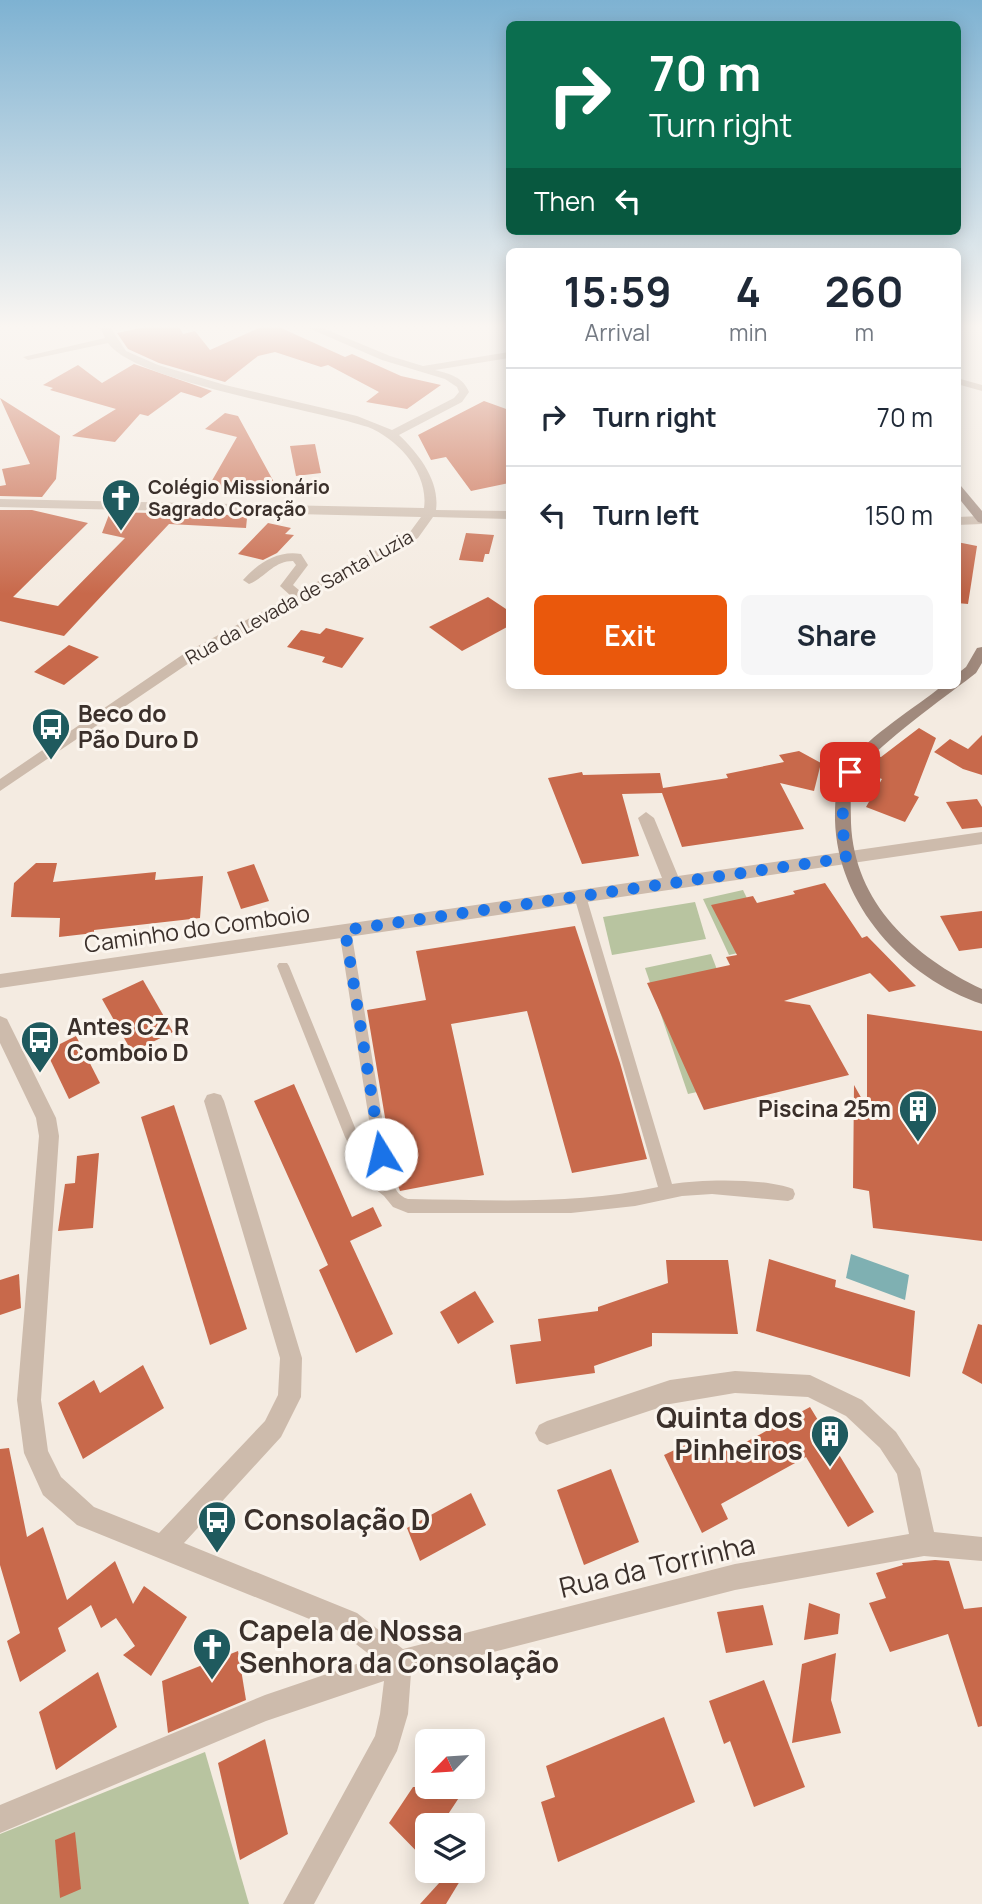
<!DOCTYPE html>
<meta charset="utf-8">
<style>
:root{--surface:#fff;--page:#f6f6f7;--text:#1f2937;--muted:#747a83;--line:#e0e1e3;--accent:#ea580c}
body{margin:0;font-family:Manrope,sans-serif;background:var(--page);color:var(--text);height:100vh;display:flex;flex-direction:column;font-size:26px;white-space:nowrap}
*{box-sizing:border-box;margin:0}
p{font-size:23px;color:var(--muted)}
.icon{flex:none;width:38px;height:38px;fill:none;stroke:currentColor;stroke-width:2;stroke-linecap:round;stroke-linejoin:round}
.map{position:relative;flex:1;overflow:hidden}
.side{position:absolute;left:506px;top:248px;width:455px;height:441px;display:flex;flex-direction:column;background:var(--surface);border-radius:10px;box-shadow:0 4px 18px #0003}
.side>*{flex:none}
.banner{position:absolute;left:506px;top:21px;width:455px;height:214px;border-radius:10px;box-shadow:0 4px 18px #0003;background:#0b6e4f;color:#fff;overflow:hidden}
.needle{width:46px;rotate:245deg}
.fabs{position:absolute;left:415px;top:1729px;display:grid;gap:14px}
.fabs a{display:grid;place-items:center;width:70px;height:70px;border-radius:10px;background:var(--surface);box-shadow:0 4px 18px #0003;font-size:35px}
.pin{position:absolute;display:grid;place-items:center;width:60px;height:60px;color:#fff;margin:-30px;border-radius:14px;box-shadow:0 4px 10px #0006}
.me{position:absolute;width:77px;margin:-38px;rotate:351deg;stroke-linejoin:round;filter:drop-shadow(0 0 5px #0008)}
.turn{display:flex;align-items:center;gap:24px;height:147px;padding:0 28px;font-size:32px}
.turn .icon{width:91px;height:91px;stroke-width:2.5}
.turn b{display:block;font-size:49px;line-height:60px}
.then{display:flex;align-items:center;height:66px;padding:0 28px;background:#0003;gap:14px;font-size:26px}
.eta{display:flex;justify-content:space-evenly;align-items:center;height:119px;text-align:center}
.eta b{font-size:42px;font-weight:700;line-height:49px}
.action{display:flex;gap:14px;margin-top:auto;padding:14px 28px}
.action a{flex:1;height:80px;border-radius:10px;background:var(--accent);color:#fff;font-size:28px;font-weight:700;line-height:80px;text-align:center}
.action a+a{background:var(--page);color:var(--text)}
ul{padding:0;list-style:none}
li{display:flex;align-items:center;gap:21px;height:98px;padding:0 28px;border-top:2px solid var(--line)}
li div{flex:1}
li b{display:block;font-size:26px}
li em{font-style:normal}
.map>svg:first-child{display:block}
.green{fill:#b8c4a0}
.water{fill:#7fb0b2}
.building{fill:#c8694b}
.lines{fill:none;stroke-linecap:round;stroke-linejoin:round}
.lane{fill:#cdbbac;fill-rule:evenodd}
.street{fill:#cdbbac;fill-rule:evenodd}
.secondary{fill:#a18a7d;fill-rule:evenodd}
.route{stroke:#1a73e8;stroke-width:12;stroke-dasharray:0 21.6}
.labels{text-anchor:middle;stroke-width:6;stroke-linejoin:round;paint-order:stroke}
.far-poi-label{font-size:19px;font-weight:bold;fill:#3b302b;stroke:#fbf5ee;text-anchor:start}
.far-street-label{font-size:19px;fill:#3b302b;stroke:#fbf5ee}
.poi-label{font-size:23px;font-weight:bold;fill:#3b302b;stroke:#fbf5ee;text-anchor:start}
.street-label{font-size:23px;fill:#3b302b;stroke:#fbf5ee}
.near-poi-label{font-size:28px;font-weight:bold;fill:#3b302b;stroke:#fbf5ee;text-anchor:start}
.near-street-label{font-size:28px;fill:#3b302b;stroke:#fbf5ee}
</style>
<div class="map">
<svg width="982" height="1904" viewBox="0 0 982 1904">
<rect width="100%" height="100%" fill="#f4ebe1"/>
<g class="green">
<polygon points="743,890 770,946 729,955 703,899"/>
<polygon points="695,902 706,939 612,955 603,917"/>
<polygon points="711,954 759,1078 688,1094 645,968"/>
<polygon points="205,1752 249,1904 0,1904 0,1834"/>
</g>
<polygon class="water" points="851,1254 909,1275 905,1300 846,1278"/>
<g class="building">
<polygon points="145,327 179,327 183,334 195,331 210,350 261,327 279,327 345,357 352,354 401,376 441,385 407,409 366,402 379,392 328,365 321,367 275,352 258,356 225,382 159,363 128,349 117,333"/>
<polygon points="134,364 212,391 201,398 181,392 148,416 140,414 115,442 72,436 116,409 50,390 53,388 43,385 78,365 102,383"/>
<polygon points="0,398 60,436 56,479 42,497 0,496 0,486 6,485 2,469 30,464"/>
<polygon points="484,401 509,410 509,483 471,491 446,457 431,460 418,435"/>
<polygon points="225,413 238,416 275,484 206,491 237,437 205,429"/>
<polygon points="315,444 321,473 296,476 290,446"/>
<polygon points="0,510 32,510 88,523 13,597 58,606 125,538 102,533 110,512 235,515 247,518 246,528 169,524 64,636 0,621"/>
<polygon points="268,523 291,528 285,534 294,535 277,553 263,560 238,554"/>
<polygon points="466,533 494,535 489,554 485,554 483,562 459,560"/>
<polygon points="957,542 977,546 968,604 957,603"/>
<polygon points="488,597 509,611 509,626 462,651 429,627"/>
<polygon points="326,628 364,638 342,668 322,662 325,657 287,647 301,630 320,634"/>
<polygon points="69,645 99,657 64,685 34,672"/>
<polygon points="919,728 936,738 914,795 919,797 905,822 866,807 882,779 866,774 877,756 881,757"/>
<polygon points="982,735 982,775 963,769 934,752 950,739 968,749"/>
<polygon points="799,751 821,763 814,791 780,783 804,829 682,847 662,793 622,794 639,856 582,864 548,778 582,772 583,775 660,773 663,788 728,778 726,774 784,762 779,755"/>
<polygon points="977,799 982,807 982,827 962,829 946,802"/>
<polygon points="36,863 57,863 53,882 156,872 155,880 203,876 200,918 94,930 94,933 59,937 60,918 11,917 14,883"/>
<polygon points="254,864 269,901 241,909 227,872"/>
<polygon points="825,883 862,938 867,936 916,986 889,992 870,973 784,1001 810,1005 849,1075 704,1110 647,983 730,965 726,957 737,955 711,905 753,896 757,903 795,894 793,891"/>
<polygon points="982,911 982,948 959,951 940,916"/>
<polygon points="575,926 620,1063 647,1159 572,1173 527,1011 451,1024 484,1175 400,1191 395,1177 367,1010 426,1000 416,951"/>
<polygon points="143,980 173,1032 132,1052 102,999"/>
<polygon points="867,1014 982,1031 982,1241 873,1228 869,1191 853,1188 854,1085 867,1108"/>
<polygon points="76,1036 100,1083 69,1099 46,1051"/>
<polygon points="294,1084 352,1217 373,1207 382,1226 350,1241 393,1334 356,1353 319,1270 328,1265 254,1101"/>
<polygon points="174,1105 247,1329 210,1345 141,1117"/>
<polygon points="99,1153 93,1228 58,1231 65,1184 75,1183 77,1156"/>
<polygon points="769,1259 836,1280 835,1287 915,1311 910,1377 756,1331"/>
<polygon points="666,1260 728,1260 738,1334 652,1333 652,1346 594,1366 595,1373 516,1384 510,1345 541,1341 538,1319 598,1311 598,1307 668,1283"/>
<polygon points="19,1274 21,1308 0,1315 0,1280"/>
<polygon points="475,1291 494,1322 458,1344 440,1312"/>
<polygon points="978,1324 982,1325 982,1384 962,1373"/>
<polygon points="143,1365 164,1408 83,1459 58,1403 94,1380 100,1393"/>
<polygon points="810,1407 874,1512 848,1527 806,1457 721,1504 728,1519 702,1533 664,1455 687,1444 697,1463 746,1442"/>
<polygon points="9,1448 27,1537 43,1527 67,1600 115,1561 133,1604 144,1586 187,1617 151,1676 123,1655 135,1646 116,1618 101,1628 91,1605 58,1628 66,1651 20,1682 7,1641 20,1633 0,1565 0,1449"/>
<polygon points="611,1469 639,1542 584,1565 557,1490"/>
<polygon points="471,1493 486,1525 420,1561 407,1528"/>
<polygon points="935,1560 949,1561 964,1609 982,1607 982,1726 978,1727 948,1634 890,1652 869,1603 886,1598 876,1573 903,1565 902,1563"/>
<polygon points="809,1603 840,1614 838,1634 804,1640"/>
<polygon points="763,1605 773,1645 726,1653 717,1612"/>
<polygon points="238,1651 246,1700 168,1733 162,1681"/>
<polygon points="836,1653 831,1700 841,1733 792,1743 802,1664"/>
<polygon points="98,1672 117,1727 56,1770 39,1712"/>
<polygon points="764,1680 805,1787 754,1807 730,1741 724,1744 709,1701"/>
<polygon points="664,1717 695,1802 558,1862 541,1802 555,1797 546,1766"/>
<polygon points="265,1739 288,1834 240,1860 218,1763"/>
<polygon points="413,1787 466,1787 441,1825 427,1825 427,1862 389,1823"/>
<polygon points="75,1832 81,1889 60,1898 55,1840"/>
<polygon points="450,1871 466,1871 446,1904 420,1904"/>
</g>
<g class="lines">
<path class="lane" d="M580,892L586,896L672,1184C703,1179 764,1178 793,1189L795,1194L793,1199L788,1201L712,1194L682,1196L635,1206L571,1213H408L393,1207L384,1196L369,1184L345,1137L277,966L279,963H287L289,966L358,1135L377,1170L339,930L345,925L351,930L392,1178C394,1188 398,1196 408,1199C492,1200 576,1205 658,1187L574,896Z"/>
<g class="street">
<path d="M100,327H110L126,351L158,365L225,385L357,416L392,430L454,398L459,392L457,387L445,379L382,360L306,327H320L390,356L423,366L509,352V358L435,370C450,374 463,377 469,392L462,402L399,435C419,454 440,481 436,510L509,511V519L433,517L418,538L195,659L0,791V779L185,653L291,596L280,586L296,565L293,561C273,561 265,578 249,584L243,580C258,563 278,550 301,554L308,565L293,585L300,591L410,532L421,517L0,507V499L424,508C429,473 398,439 368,427C315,409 135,382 108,343L28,360L23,357L105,338Z"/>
<polygon points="957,378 982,385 982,391 957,384"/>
<polygon points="982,516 982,524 957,525 957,517"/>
<polygon points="646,812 654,818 678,876 982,832 982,844 0,988 0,974 662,878 638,818"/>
<polygon points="0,1016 7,1019 56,1118 59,1136 41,1400 48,1451 61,1477 94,1507 159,1533 265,1421 278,1395 280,1358 204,1101 207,1095 214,1093 221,1095 224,1101 302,1358 301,1397 281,1437 184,1543 357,1613 403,1649 735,1564 909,1534 897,1474 880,1448 846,1416 808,1397 735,1393 670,1404 547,1445 539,1441 535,1433 539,1425 547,1421 670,1380 735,1371 810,1375 862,1400 896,1432 920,1469 934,1532 982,1537 982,1561 924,1556 735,1590 411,1673 408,1714 397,1751 314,1904 283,1904 375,1736 380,1714 384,1681 266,1721 0,1833 0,1805 265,1695 374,1658 339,1631 77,1525 43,1495 24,1453 17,1400 39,1136 36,1118 0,1043"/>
</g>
<g class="secondary">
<polygon points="957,485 961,486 982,511 982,523 978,522 957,496"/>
<path d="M982,647V663L976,673C951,693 869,750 856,776C849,789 851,808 851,823C854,903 914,957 982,989V1004C904,978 837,904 835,820C835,805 835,787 842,773C857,743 915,708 942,686H957V674L966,667L977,648Z"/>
</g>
</g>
<linearGradient id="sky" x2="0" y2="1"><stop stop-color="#7eb2d2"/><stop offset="0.55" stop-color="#faf6f2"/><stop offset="1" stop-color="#faf6f2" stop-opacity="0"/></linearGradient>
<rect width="982" height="594" fill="url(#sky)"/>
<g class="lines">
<path class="route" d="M381,1154L345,930L846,858C842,828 840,800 850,772"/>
</g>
<defs>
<g id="church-pin" transform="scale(2.0125)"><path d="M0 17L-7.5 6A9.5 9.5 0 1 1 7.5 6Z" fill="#1f5a5e" stroke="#fbf5ee"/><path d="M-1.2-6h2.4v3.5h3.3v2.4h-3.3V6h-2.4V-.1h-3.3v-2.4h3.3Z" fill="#fff"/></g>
<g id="bus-pin" transform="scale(2.0125)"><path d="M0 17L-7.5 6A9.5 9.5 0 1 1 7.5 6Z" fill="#1f5a5e" stroke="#fbf5ee"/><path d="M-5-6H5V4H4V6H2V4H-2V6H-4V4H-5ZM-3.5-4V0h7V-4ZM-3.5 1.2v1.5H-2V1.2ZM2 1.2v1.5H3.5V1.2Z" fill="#fff"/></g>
<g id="building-pin" transform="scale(2.0125)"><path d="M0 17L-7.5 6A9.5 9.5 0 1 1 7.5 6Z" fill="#1f5a5e" stroke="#fbf5ee"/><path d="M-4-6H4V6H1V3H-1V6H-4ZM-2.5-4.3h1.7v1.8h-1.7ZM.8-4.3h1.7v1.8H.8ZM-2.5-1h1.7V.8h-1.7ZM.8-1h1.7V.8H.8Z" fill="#fff"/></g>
</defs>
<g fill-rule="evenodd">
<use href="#church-pin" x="121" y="498"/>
<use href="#bus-pin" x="51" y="727"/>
<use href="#bus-pin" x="40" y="1040"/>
<use href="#building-pin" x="918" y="1109"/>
<use href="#building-pin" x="830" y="1434"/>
<use href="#bus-pin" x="217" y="1520"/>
<use href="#church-pin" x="212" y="1647"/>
</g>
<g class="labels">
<g class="far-poi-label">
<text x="148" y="494">Colégio Missionário<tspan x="148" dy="22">Sagrado Coração</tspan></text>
</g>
<g class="far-street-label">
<text transform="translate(299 597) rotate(-29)" y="7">Rua da Levada de Santa Luzia</text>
</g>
<g class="poi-label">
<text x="78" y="722">Beco do<tspan x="78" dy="26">Pão Duro D</tspan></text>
<text x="67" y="1035">Antes CZ R<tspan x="67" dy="26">Comboio D</tspan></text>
<text x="891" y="1117" text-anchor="end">Piscina 25m</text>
</g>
<g class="street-label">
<text transform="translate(197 929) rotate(-8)" y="8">Caminho do Comboio</text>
</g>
<g class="near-poi-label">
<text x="803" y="1428" text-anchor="end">Quinta dos<tspan x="803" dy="32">Pinheiros</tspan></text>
<text x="244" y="1530">Consolação D</text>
<text x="239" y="1641">Capela de Nossa<tspan x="239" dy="32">Senhora da Consolação</tspan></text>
</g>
<g class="near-street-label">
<text transform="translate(657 1566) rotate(-13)" y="10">Rua da Torrinha</text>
</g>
</g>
</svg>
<div class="fabs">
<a><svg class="needle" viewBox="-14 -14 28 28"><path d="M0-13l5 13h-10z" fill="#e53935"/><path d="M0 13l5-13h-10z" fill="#747a83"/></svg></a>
<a><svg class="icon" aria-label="layers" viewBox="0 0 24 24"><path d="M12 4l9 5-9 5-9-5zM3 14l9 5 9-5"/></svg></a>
</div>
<div class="pin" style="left:850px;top:772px;background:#d93025"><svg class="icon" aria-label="arrive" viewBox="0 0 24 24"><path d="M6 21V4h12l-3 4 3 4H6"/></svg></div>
<svg class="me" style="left:381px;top:1154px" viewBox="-20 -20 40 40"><circle r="19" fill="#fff"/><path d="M0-13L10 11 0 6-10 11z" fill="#1a73e8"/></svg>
<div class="banner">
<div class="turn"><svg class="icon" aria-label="right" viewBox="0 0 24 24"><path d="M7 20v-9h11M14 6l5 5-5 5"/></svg><div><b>70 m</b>Turn right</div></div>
<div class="then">Then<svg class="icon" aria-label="left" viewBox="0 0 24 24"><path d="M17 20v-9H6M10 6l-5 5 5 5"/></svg></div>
</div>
<section class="side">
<div class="eta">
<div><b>15:59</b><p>Arrival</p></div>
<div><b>4</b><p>min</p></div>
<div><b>260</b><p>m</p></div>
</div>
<ul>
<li><svg class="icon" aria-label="right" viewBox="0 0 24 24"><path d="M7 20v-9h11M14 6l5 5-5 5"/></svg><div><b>Turn right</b></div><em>70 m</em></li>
<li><svg class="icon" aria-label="left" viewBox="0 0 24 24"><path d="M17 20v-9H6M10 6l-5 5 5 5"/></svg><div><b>Turn left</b></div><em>150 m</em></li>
</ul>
<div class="action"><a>Exit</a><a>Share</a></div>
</section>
</div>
